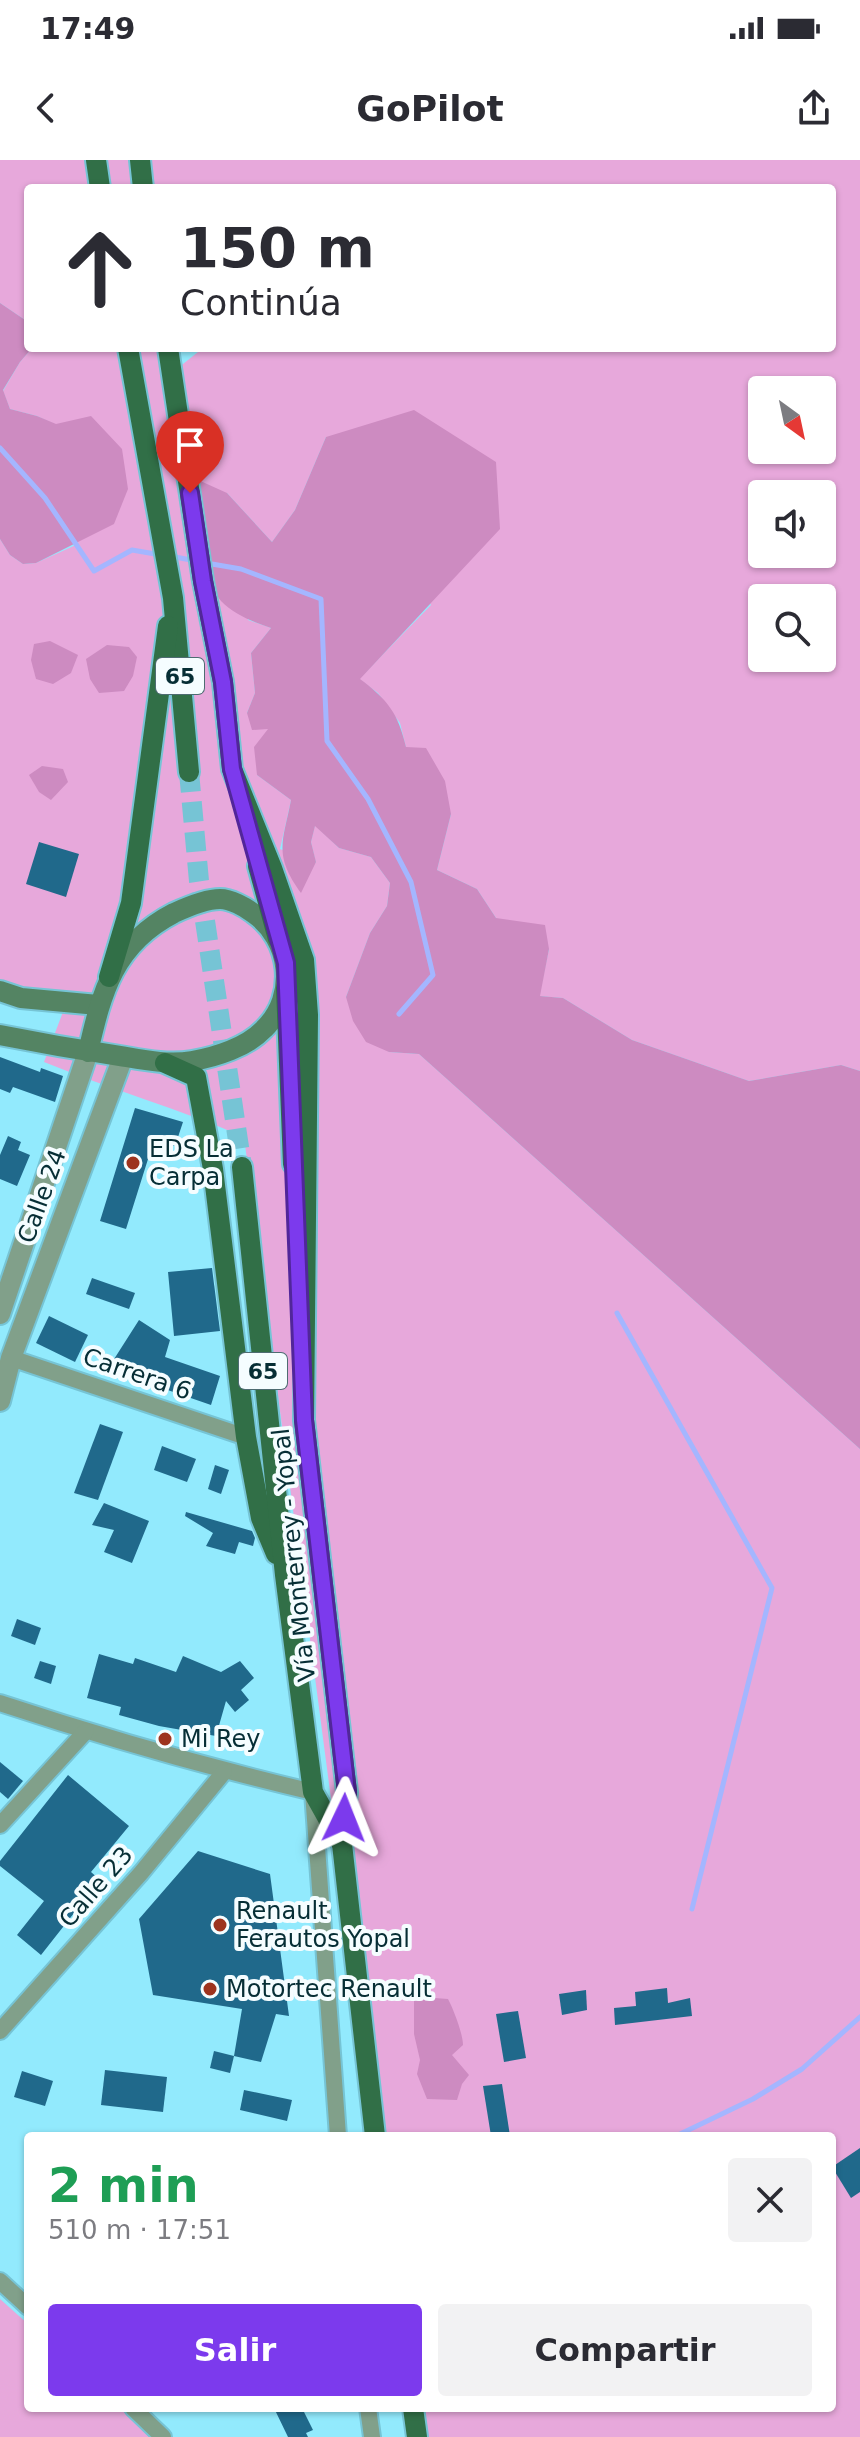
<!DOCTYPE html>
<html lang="es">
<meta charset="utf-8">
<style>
:root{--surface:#fff;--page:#f2f2f3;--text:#2b2b33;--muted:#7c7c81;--accent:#7c3aed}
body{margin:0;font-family:"DejaVu Sans",sans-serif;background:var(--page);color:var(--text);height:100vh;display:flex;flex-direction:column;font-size:30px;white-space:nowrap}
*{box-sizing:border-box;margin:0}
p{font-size:26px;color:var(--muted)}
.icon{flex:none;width:44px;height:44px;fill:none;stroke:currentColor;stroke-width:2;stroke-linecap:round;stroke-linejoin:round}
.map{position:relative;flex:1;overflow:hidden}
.drawer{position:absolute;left:24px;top:1972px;width:812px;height:280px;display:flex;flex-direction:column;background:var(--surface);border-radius:8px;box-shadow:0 2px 6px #0004}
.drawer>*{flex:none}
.guide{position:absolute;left:24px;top:24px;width:812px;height:168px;border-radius:8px;box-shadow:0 2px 6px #0004;background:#fff;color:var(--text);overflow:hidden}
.needle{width:52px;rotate:147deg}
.buttons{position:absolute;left:748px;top:216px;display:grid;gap:16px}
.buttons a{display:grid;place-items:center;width:88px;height:88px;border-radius:8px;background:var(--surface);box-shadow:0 2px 6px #0004;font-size:40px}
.pin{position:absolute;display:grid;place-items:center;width:68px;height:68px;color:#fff;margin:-82px -34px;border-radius:50% 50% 50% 0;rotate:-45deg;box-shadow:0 0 8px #0007}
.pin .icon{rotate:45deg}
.me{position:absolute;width:88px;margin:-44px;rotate:2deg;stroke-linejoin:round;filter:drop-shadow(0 0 6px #0008)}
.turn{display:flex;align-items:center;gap:28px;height:168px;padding:0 24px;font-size:36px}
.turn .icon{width:104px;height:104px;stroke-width:2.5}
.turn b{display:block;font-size:56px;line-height:68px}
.round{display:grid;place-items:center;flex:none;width:84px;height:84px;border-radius:8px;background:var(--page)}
.summary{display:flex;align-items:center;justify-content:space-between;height:136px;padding:0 24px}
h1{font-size:48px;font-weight:700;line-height:60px;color:#1e9e55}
.cta{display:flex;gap:16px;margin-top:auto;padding:16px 24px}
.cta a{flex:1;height:92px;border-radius:8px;background:var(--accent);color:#fff;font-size:32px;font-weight:700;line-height:92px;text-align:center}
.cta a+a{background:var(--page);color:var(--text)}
.status{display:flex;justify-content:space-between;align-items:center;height:56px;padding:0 40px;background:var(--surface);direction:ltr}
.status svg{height:22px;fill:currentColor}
header{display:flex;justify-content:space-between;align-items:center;height:104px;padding:0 24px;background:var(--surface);font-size:36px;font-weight:700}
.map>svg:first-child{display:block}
.green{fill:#e7a8db;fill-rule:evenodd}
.forest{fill:#cd8bc1}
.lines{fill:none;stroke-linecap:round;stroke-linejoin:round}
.stream{stroke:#a4b6ff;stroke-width:5}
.building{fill:#20698b}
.primary-tunnel{stroke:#76c4d5;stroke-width:20;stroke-dasharray:20 10;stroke-linecap:butt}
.minor-casing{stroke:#76c4d5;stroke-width:20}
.tertiary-casing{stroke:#76c4d5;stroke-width:24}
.secondary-casing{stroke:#76c4d5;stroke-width:24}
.primary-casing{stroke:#76c4d5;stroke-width:24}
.minor{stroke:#81a08a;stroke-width:16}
.tertiary{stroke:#81a08a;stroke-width:20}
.secondary{stroke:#548463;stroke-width:20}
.primary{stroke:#316f47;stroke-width:20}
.route-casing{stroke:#51269a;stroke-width:20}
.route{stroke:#7c3aed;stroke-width:14}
.poi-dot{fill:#9d331e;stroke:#f5fdff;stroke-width:3}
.labels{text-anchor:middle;stroke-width:8;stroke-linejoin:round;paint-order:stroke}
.shield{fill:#f5fdff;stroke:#4e6c72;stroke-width:2}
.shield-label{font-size:22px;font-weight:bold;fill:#062e35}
.poi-label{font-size:24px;fill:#062e35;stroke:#f5fdff;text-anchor:start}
.street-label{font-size:24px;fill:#062e35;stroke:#f5fdff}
</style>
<div class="status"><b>17:49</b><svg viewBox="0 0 49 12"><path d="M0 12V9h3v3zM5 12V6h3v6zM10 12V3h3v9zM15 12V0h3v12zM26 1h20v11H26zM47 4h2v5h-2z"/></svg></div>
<header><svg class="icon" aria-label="back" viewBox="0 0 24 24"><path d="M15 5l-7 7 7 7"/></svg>GoPilot<svg class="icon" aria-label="share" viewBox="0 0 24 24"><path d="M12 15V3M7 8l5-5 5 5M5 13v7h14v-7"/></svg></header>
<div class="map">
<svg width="860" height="2277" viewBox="0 0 860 2277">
<rect width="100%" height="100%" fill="#92eafd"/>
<g class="green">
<path d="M0,0H860V911L841,905L749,921L632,880L563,838L539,836L549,789L496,758L477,729L437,710L451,654L406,587L400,563L378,533L359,519L431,445L326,277L295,350L272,382L227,333L248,460L271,468L251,493L255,533L247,553L269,568L257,615L291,640L280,689L316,703L311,682L315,665L339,688L371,697L390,723L387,746L370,773L346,837L389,892L419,894L860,1289V2277H409L405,2248H832V1976H369L331,1639L244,977C179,949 110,929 44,902L69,836L21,831L0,824V379L10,395L23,404L36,403L78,384L56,265L37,256L10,249L3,231L20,202L32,188H174L178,208L203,188H832V28H28V162L0,143ZM762,230H822V290H762ZM762,334H822V394H762ZM762,438H822V498H762Z"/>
<polygon points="0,2139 28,2164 28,2248 120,2248 151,2277 0,2277"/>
</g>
<g class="forest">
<polygon points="0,143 28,162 28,188 32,188 20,202 3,230 10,249 37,256 56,264 91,256 122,289 128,329 114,364 36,403 23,404 10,395 0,379"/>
<path d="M414,250L496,302L500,369L360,519C388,540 398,553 406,587L426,588L445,621L451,654L437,710L477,729L496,758L545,765L549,789L540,836L563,838L632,880L749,921L841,905L860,911V1289L419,894L389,892L366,882L353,861L346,837L370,773L387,746L390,723L371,697L339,688L315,666L311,682L316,702L301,733C273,694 283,682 291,640L257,615L254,587L268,569L252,570L247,553L255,533L251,493L271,468C254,462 234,455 221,441C204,422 200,347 196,319L227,333L272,382L295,350L326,277Z"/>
<polygon points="50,481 78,495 71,513 53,524 36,519 31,500 34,484"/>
<polygon points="107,485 129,487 137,497 133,516 124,531 99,533 90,519 86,499"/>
<polygon points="42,606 63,609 68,622 51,640 39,632 29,615"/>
<path d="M417,1834H429L435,1838L448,1839C453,1848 463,1874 463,1885L452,1895L469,1915L462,1924L457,1940L427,1939L417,1914L420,1900L414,1874V1841Z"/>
</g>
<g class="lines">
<g class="stream">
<polyline points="0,288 45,338 94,411 132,390 161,395"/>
<polyline points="170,396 196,401"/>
<polyline points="206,403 241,409 321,439 327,581 368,639 411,722 433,815 399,854"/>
<polyline points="617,1153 772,1428 692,1749"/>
<polyline points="676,1976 753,1939 802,1909 860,1857"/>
</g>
</g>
<g class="building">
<polygon points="39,682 79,694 66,737 26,724"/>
<polygon points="0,897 40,912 41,908 63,916 55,942 13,927 10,933 0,929"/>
<polygon points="135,948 183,962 175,986 154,980 126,1069 100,1061"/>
<polygon points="8,976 21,982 18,990 30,995 17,1026 0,1019 0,995"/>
<polygon points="212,1108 220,1171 174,1176 168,1112"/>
<polygon points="92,1118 135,1133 129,1149 86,1134"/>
<polygon points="49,1156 88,1175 75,1202 36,1183"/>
<polygon points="139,1160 170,1180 165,1197 220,1216 211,1245 156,1226 160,1214 128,1205 122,1215 109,1207"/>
<polygon points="100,1264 123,1272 98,1340 74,1333"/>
<polygon points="162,1286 196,1299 187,1322 154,1310"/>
<polygon points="215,1305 229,1310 221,1334 208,1329"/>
<polygon points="104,1343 149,1361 132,1403 104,1392 114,1370 92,1365"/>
<polygon points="186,1352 252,1371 255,1378 253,1386 239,1382 235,1394 206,1386 213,1373 185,1356"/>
<polygon points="17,1459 41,1468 35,1485 11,1476"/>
<polygon points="99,1494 133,1504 135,1498 176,1512 183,1496 221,1512 240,1501 254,1518 241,1530 249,1540 235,1552 226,1541 216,1576 159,1566 119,1555 121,1547 87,1538"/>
<polygon points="40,1501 56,1506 51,1524 34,1518"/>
<polygon points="0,1602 23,1621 8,1639 0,1632"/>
<polygon points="68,1615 129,1666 91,1712 100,1720 41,1795 17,1775 44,1741 0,1706 0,1701"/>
<polygon points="198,1691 270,1714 289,1856 276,1854 261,1902 234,1896 242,1849 153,1835 139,1759"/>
<polygon points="667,1828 668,1843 690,1838 692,1856 615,1865 614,1848 636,1846 635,1832"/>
<polygon points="586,1830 587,1850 562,1855 559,1834"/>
<polygon points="518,1851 526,1898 504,1902 496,1854"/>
<polygon points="214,1891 234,1896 230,1913 210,1908"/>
<polygon points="105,1910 167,1917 163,1952 101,1945"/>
<polygon points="22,1911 53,1921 45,1946 14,1937"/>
<polygon points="502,1924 510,1976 491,1976 483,1926"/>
<polygon points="244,1930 292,1940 287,1961 240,1950"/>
<polygon points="860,1988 860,2032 851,2038 832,2007"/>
<polygon points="274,2248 302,2248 313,2270 306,2273 308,2277 288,2277"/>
</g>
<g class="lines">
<polyline class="primary-tunnel" points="189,612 199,721 242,1007"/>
<g class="minor-casing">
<g id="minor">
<polyline points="11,1198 246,1277"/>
<path d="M0,1543C103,1577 207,1607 313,1632L338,1976"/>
<polyline points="0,1665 86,1571"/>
<polyline points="0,1871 141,1713 224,1612"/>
<polyline points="0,2121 28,2147"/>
<polyline points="133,2248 163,2277"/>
<polyline points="368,2248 372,2277"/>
</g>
</g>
<g class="tertiary-casing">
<g id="tertiary">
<polyline points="0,1154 88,892"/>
<polyline points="0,1241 11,1198 123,897"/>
</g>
</g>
<g class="secondary-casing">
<g id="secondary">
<polyline points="0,831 21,838 98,845"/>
<path d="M0,875C40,883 80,890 120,896C144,900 168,905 192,901C216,897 247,887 264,869C298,836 291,779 253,753C245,747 231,739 220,739C205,739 187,747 174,753C114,784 102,831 88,892"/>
</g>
</g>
<g class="primary-casing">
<g id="primary">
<polyline points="96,0 100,28"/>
<polyline points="140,0 143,28"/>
<polyline points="128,188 173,438 189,612"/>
<polyline points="168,188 203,421 223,522 232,609 272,708 304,800 308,855 304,1260 347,1632 342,1684 375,1976"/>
<polyline points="258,706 278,779"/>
<polyline points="109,817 131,743 168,466"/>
<polyline points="286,828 293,1004"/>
<polyline points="165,903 196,917 213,1009 246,1277 261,1358 276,1394"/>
<polyline points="242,1007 285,1415 313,1632 342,1684"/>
<polyline points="413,2248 417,2277"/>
</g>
</g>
<use href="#minor" class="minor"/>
<use href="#tertiary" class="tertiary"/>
<use href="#secondary" class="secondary"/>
<use href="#primary" class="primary"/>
</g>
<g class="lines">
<g class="route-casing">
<polyline id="route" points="190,333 203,421 223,522 232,609 286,803 304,1260 347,1632 344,1658"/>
</g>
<use href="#route" class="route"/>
</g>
<g class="poi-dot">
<circle cx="133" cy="1003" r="8"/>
<circle cx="165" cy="1579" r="8"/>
<circle cx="220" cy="1765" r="8"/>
<circle cx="210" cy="1829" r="8"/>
</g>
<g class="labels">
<g class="shield">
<rect x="156" y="498" width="48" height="36" rx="6"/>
<rect x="239" y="1193" width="48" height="36" rx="6"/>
</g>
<g class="shield-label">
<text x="180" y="524">65</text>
<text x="263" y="1219">65</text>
</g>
<g class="poi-label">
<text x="149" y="997">EDS La<tspan x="149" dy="28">Carpa</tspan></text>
<text x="181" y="1587">Mi Rey</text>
<text x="236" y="1759">Renault<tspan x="236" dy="28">Ferautos Yopal</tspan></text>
<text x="226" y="1837">Motortec Renault</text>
</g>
<g class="street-label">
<text transform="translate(42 1036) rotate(-70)" y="8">Calle 24</text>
<text transform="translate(137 1214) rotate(19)" y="8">Carrera 6</text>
<text transform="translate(294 1395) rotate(-96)" y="8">Vía Monterrey - Yopal</text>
<text transform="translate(96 1727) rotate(-49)" y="8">Calle 23</text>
</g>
</g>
</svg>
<div class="buttons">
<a><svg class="needle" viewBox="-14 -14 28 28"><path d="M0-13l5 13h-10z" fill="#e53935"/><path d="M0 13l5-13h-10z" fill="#7c7c81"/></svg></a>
<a><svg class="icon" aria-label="sound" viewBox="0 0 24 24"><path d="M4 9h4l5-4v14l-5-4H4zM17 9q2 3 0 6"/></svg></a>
<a><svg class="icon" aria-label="search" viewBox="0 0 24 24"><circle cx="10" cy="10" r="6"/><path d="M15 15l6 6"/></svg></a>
</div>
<div class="pin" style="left:190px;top:333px;background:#d93025"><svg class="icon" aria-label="arrive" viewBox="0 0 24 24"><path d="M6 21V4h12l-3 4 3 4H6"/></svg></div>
<svg class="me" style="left:344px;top:1658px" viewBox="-20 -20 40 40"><path d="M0-17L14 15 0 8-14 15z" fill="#7c3aed" stroke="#fff" stroke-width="4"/></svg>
<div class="guide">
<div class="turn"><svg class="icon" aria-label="ahead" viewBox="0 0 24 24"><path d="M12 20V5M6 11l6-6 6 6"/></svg><div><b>150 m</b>Continúa</div></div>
</div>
<section class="drawer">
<div class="summary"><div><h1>2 min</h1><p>510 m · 17:51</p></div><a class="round"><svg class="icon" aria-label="close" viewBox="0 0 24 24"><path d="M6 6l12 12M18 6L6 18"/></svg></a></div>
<div class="cta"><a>Salir</a><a>Compartir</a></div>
</section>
</div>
